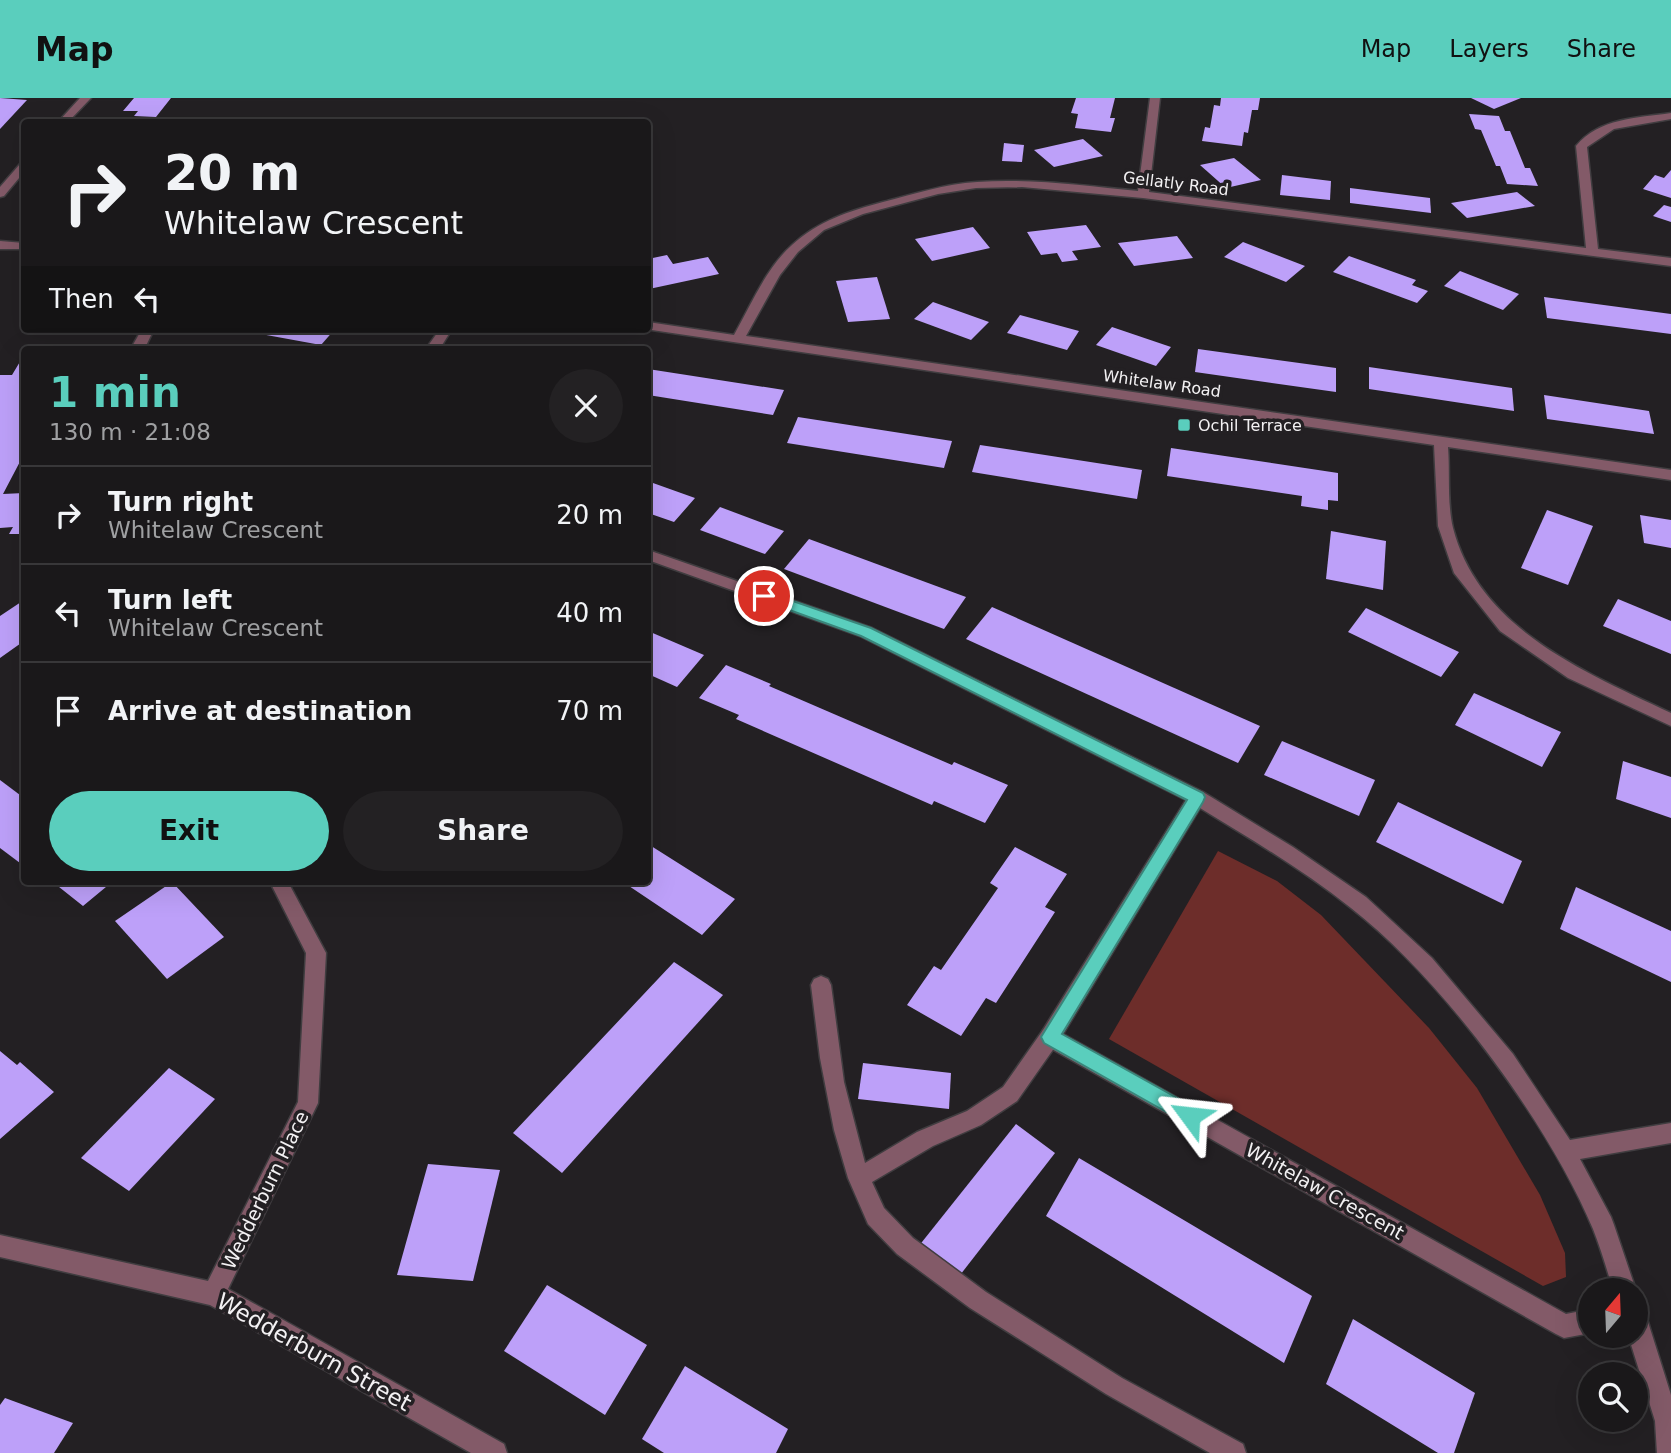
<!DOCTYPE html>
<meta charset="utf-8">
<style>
:root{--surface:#1a181a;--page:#232123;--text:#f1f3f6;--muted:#9fa0a2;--line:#383739;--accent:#5acebd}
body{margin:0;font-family:"DejaVu Sans",sans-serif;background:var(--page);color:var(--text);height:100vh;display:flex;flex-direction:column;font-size:26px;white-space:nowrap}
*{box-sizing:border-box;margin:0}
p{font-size:23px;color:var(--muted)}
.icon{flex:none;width:38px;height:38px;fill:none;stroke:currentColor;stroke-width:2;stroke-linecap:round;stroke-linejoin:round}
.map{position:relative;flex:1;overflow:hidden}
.sheet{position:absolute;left:21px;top:248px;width:630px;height:539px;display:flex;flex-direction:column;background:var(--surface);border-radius:7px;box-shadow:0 7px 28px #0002,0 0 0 2px var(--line)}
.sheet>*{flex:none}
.hud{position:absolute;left:21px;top:21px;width:630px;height:214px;border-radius:7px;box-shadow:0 7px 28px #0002,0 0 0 2px var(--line);background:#1a181a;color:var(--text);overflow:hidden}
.needle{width:46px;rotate:19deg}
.fabs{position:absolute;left:1578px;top:1180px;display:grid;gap:14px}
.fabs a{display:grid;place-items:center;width:70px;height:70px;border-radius:50%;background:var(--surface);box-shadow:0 7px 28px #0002,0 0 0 2px var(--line);font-size:35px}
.pin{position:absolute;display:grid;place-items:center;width:60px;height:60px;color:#fff;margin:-30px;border:4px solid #fff;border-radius:50%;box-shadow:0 2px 7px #0007}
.me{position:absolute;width:77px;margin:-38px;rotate:300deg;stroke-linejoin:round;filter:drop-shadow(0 0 5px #0008)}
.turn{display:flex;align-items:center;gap:24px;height:147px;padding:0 28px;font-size:32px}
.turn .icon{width:91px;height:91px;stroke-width:2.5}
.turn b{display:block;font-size:49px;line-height:60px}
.then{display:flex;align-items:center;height:66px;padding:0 28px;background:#0003;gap:14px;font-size:26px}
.round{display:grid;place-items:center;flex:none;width:74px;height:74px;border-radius:37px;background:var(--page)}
.summary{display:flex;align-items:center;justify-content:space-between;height:119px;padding:0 28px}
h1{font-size:42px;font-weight:800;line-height:52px;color:var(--accent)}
.button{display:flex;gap:14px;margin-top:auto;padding:14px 28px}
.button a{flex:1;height:80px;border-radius:42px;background:var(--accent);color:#111;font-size:28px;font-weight:800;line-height:80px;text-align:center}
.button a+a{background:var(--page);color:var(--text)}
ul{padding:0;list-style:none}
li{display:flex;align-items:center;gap:21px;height:98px;padding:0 28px;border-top:2px solid var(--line)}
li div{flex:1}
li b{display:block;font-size:26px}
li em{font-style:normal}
header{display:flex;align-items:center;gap:42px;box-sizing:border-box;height:98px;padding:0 35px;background:var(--accent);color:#111}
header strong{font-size:33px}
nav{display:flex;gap:38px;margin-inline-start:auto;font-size:24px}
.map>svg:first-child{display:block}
.green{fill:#6d2d2a}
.building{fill:#bda0f9}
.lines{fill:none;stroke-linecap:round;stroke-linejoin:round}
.service-casing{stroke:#403d40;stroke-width:3}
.minor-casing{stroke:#403d40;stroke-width:3}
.service{fill:#835a68;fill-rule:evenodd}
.minor{fill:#835a68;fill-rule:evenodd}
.route{fill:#5acebd;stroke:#3a867b;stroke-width:2}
.poi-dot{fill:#5acebd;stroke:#232023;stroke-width:2.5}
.labels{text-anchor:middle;stroke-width:7;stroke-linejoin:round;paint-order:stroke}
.far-street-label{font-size:16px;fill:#f3f1f3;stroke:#232023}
.far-poi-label{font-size:16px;fill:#f3f1f3;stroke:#232023;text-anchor:start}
.street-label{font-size:19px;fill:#f3f1f3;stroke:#232023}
.near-street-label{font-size:23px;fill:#f3f1f3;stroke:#232023}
</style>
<header>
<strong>Map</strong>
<nav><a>Map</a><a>Layers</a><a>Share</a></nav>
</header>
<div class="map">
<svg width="1671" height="1355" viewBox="0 0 1671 1355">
<rect width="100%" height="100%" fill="#232023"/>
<polygon class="green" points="1218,753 1277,783 1321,817 1429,930 1477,990 1540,1097 1565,1155 1566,1179 1543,1188 1109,941"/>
<g class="building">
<polygon points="0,0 27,2 0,31"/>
<polygon points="134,0 171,0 156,19 134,18 138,13 123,13"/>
<polygon points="1076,0 1115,0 1110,20 1115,20 1111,34 1075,30 1078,16 1071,15"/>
<polygon points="1221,0 1260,0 1258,12 1252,12 1248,35 1244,34 1242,48 1202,43 1205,29 1210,30 1214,7 1220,8"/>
<polygon points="1471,0 1521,0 1494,11"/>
<polygon points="1469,16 1499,18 1505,33 1510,33 1525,70 1530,70 1538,88 1507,86 1500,68 1496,68 1481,32 1475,31"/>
<polygon points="1083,41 1103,58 1054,69 1034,52"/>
<polygon points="1004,45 1024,47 1022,64 1002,63"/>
<polygon points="1234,60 1261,82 1226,90 1200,67"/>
<polygon points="1671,72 1671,100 1643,91 1655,77 1664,80"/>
<polygon points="1282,77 1331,83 1330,102 1280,97"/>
<polygon points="1350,90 1430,100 1431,115 1350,105"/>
<polygon points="1517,94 1535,108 1467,120 1451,105"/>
<polygon points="1664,107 1671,109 1671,124 1653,118"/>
<polygon points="1086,127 1101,149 1072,153 1078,162 1062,164 1057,155 1041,157 1027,134"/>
<polygon points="973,129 990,150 932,163 915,141"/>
<polygon points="1177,138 1193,160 1134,168 1118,145"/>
<polygon points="1243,144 1305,168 1286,184 1224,159"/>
<polygon points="667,157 673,166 708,159 719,176 649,191 648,161"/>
<polygon points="1349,158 1416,182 1412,187 1428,193 1417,205 1333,174"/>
<polygon points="1460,173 1519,196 1503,212 1444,188"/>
<polygon points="877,179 890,221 848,224 836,183"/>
<polygon points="1544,199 1671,216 1671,236 1547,220"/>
<polygon points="933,204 989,224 971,242 914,221"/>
<polygon points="1020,217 1079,233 1067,252 1007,235"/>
<polygon points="1112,229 1171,249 1156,268 1096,247"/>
<polygon points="234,231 335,231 321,247"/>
<polygon points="1198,251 1336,270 1336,294 1195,274"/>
<polygon points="21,262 24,262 24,356 3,396 24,395 24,436 9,436 13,429 0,430 0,277 12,277"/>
<polygon points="1369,269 1512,290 1514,313 1369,291"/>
<polygon points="648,271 784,292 773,317 648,297"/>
<polygon points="1544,297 1649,313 1654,336 1547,321"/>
<polygon points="798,319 952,343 944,370 787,345"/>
<polygon points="980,347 1142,372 1137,401 972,374"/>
<polygon points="1171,350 1338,375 1338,403 1328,402 1328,412 1301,408 1302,398 1167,378"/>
<polygon points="648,383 653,385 695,400 674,424 648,415"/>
<polygon points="720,409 784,433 765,456 700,432"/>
<polygon points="1547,412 1593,428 1568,487 1521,470"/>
<polygon points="1640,417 1671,422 1671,450 1644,445"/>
<polygon points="1331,433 1386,443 1383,492 1326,481"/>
<polygon points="809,441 966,499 944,531 784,471"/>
<polygon points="1618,501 1671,523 1671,556 1603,528"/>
<polygon points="24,502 24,543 0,560 0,518"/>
<polygon points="992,509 1260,628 1238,665 966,541"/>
<polygon points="1366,510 1412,532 1459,554 1441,579 1348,534"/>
<polygon points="648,533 704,557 677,589 648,576"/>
<polygon points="726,567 771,586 769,588 952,667 954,664 1008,687 985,725 934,703 932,707 736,621 739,617 699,600"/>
<polygon points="1474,595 1561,634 1542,669 1455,627"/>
<polygon points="1282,643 1375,682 1359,718 1264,677"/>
<polygon points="1623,663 1671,679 1671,720 1616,701"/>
<polygon points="0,682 24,700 24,768 0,750"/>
<polygon points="1398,704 1522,763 1503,806 1376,744"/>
<polygon points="648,746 735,801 702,837 623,784 648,784"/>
<polygon points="1015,749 1067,776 1045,809 1055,814 996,905 986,900 961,938 907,907 934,868 941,872 998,790 990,785"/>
<polygon points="45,784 112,784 83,808 54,785 50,788"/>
<polygon points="172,784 224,839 167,881 115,823"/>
<polygon points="1576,789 1671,833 1671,884 1560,831"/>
<polygon points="674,864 723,897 562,1075 513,1035"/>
<polygon points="0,953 17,967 20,964 54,994 0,1041"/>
<polygon points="863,965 951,975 949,1011 858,1001"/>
<polygon points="169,970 215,1001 129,1093 81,1060"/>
<polygon points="1016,1026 1055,1055 957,1181 918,1149"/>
<polygon points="1079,1060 1312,1198 1284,1265 1046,1118"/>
<polygon points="428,1066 500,1072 473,1183 397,1177"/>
<polygon points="547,1187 647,1247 605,1317 504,1253"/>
<polygon points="1353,1221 1475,1295 1454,1355 1438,1355 1326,1286"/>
<polygon points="685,1268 788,1331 776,1355 664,1355 642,1341"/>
<polygon points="5,1300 73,1325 54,1355 0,1355 0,1307"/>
</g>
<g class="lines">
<g class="service-casing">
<polygon id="service" points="821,878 828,881 831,887 844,984 865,1065 917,1034 967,1013 1003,989 1043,932 1050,930 1057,932 1060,939 1057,946 1017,1003 981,1027 933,1048 872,1084 884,1110 913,1140 986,1194 1122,1280 1243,1346 1246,1355 1210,1355 1106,1296 970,1210 897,1156 868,1126 848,1080 834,1032 820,960 811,887 814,881"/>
</g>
<g class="minor-casing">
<g id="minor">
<polygon points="80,0 91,0 68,24 58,24"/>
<path d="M1150,0H1160L1149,94L1586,150L1576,48C1599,20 1637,20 1671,15V21L1614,31L1587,49L1598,151L1671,160V168L1143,100L1022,89L976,90L938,96L863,116L824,132L798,154L780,177L746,238L1671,372V382L1448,349C1450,374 1447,405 1453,430C1479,531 1585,574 1671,615V628L1568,580L1500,533L1454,475L1438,428L1434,347L645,231H648V224L734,237C751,207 766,170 792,147C818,123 849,113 883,104C914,96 945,86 977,84C1031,80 1085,88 1138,93Z"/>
<polygon points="24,65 24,74 4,98 0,99 0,89 20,66"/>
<polygon points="0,143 24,145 24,151 0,151"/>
<polygon points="142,231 154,231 144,252 130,252"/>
<polygon points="440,231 452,231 439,252 425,252"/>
<path d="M648,452L872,530L1203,694L1293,749L1366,799L1432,860L1513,956L1570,1042L1671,1025V1045L1580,1061L1611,1119L1614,1127L1636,1192H1613C1607,1172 1601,1151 1593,1131C1548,1024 1442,881 1351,810C1303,772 1251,741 1200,710L1063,936L1566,1216L1591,1211V1235L1564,1240L1556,1236L1043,946L1040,939L1043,932L1186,702L860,538L648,462Z"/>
<polygon points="270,784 288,784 326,855 318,1005 228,1191 504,1346 507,1355 471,1355 210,1207 0,1159 0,1137 208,1183 298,1004 306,855"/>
<polygon points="1636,1212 1644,1216 1648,1224 1671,1297 1671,1355 1657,1355 1655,1323 1628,1237 1636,1237"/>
</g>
</g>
<use href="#service" class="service"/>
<use href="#minor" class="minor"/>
</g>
<polygon class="route" points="764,493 871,530 1203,695 1205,699 1203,704 1062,936 1197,1011 1200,1018 1197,1024 1190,1027 1184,1024 1044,945 1041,939 1187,702 861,538 759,501 757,498"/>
<rect class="poi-dot" x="1177" y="320" width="14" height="14" rx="3.5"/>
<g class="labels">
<g class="far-street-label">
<text transform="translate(1176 85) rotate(7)" y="6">Gellatly Road</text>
<text transform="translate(1162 285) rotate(8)" y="6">Whitelaw Road</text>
</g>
<g class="far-poi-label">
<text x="1198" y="333">Ochil Terrace</text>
</g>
<g class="street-label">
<text transform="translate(265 1092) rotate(-64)" y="7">Wedderburn Place</text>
<text transform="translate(1325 1093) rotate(29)" y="7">Whitelaw Crescent</text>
</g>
<g class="near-street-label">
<text transform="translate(314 1254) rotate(29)" y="8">Wedderburn Street</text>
</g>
</g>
</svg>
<div class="fabs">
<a><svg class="needle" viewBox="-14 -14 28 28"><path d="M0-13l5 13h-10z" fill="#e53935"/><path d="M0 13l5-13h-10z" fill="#9fa0a2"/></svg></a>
<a><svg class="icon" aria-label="search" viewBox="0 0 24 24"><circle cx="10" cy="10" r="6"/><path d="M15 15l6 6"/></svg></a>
</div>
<div class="pin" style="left:764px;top:498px;background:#d93025"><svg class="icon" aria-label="arrive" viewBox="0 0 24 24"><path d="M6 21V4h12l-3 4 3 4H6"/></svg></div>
<svg class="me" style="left:1190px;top:1018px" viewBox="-20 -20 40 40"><path d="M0-17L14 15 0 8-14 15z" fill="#5acebd" stroke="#fff" stroke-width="4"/></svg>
<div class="hud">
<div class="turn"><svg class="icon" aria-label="right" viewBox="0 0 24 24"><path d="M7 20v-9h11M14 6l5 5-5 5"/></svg><div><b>20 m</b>Whitelaw Crescent</div></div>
<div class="then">Then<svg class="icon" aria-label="left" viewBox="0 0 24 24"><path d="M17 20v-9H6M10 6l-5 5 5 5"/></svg></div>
</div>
<section class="sheet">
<div class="summary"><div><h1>1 min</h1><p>130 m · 21:08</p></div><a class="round"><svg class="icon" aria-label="close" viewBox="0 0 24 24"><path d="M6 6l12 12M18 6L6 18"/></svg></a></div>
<ul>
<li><svg class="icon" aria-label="right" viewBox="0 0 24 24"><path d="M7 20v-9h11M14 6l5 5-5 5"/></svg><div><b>Turn right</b><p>Whitelaw Crescent</p></div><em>20 m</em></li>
<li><svg class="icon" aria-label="left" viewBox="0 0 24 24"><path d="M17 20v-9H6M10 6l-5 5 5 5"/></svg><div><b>Turn left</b><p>Whitelaw Crescent</p></div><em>40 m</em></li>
<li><svg class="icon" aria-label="arrive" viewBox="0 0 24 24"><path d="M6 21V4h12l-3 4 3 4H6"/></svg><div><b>Arrive at destination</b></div><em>70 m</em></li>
</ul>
<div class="button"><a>Exit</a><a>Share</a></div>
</section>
</div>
